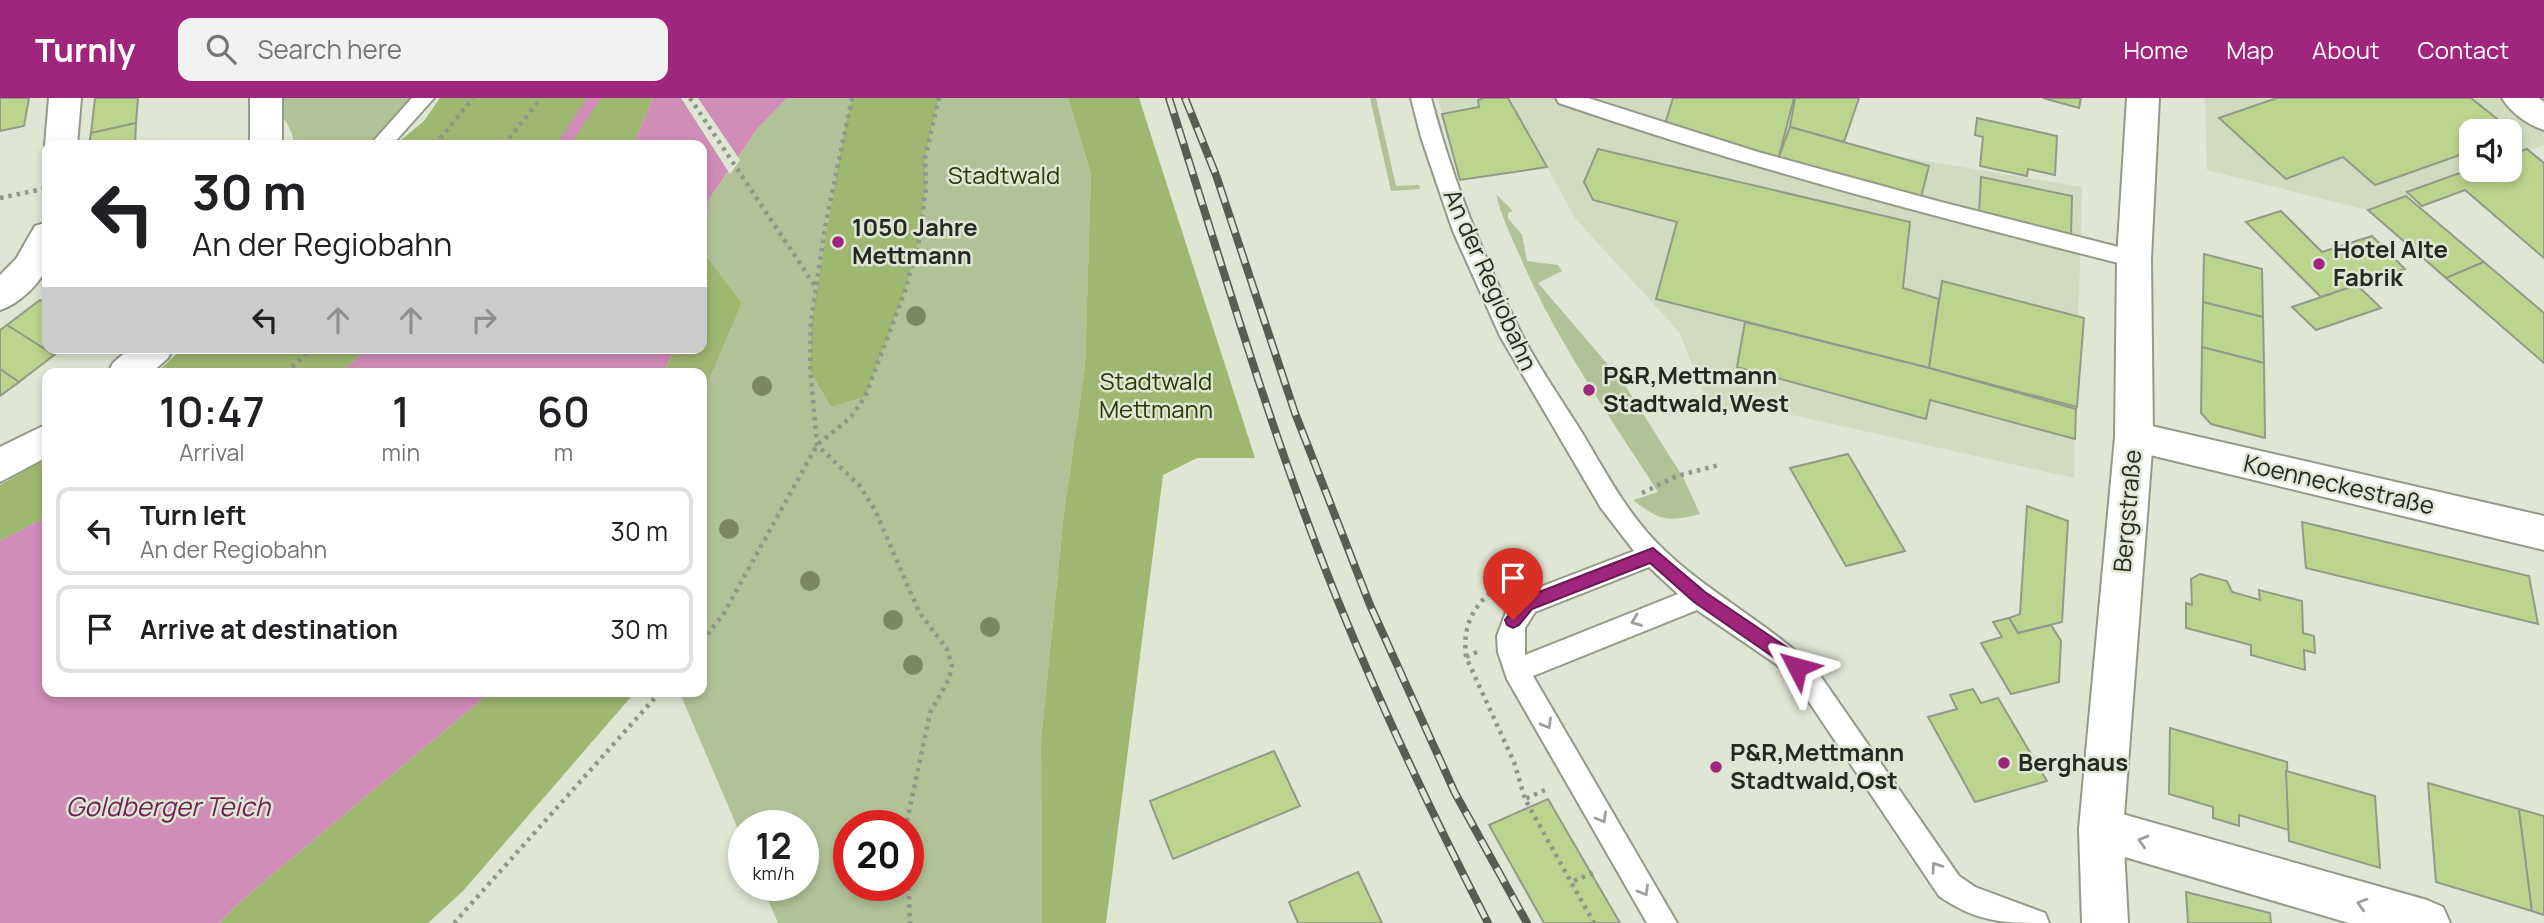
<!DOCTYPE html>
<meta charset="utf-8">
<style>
:root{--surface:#fff;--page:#f2f2f2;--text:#202124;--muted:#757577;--line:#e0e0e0;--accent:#a0267d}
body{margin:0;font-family:Manrope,sans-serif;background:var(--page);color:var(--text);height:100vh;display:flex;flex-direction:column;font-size:26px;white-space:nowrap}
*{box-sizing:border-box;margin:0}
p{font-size:23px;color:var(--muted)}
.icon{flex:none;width:38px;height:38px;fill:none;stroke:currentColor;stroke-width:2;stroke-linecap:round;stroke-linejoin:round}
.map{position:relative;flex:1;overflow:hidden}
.sheet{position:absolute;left:42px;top:270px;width:665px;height:329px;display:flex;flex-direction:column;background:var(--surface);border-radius:14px;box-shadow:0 4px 10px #0003}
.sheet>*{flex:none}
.guide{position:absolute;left:42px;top:42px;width:665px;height:214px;border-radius:14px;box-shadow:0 4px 10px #0003;background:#fff;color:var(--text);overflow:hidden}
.controls{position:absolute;left:2459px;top:21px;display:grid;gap:14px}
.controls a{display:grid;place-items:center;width:63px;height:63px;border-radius:14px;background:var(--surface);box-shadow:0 4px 10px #0003;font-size:35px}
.speed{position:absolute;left:728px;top:712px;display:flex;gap:14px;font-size:35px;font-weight:700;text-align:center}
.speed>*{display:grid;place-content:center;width:91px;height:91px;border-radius:50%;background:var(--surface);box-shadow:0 4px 10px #0003;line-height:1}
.speed small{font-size:18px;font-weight:400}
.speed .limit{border:10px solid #d22;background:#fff;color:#111}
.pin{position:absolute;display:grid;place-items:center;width:60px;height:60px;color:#fff;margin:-72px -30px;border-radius:50% 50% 50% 0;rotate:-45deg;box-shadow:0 0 7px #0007}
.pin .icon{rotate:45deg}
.me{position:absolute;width:77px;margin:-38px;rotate:309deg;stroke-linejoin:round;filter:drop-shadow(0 0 5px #0008)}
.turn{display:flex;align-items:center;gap:24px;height:147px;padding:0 35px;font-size:32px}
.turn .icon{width:91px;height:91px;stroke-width:2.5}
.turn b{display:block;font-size:49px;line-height:60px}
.lanes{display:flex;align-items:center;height:66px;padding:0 35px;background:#0003;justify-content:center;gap:35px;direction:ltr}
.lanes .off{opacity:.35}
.eta{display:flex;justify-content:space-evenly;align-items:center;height:119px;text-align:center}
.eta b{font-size:42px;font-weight:600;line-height:49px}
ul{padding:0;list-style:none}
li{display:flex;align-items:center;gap:21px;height:88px;margin:0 14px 10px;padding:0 21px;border:4px solid var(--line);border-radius:14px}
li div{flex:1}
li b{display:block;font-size:26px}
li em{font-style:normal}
header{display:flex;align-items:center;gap:42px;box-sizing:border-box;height:98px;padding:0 35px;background:var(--accent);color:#fff}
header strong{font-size:33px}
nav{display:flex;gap:38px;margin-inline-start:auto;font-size:24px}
.search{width:490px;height:63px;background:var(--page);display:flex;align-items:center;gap:18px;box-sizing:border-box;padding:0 24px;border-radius:14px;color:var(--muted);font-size:26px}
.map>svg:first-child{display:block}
.built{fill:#d0dbc0}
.green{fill:#b2c298;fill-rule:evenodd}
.forest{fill:#9eb771}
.water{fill:#d08db6}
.pier{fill:#dfe6d3}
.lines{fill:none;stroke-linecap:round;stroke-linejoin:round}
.stream{stroke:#d08db6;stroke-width:12}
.building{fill:#bcd58e;stroke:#939a88;stroke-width:2}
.lane-casing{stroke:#939a88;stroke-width:4}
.street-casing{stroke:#939a88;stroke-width:4}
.secondary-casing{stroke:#939a88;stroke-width:4}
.path{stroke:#909688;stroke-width:4.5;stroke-dasharray:3.5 5;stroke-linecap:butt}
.lane{fill:#fff;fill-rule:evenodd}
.street{fill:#fff;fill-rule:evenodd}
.secondary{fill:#fff;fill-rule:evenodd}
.rail-casing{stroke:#585d52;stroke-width:8}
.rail{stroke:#dfe6d3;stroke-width:5;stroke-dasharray:16;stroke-linecap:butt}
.tree{fill:#7b8761}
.oneway{stroke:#9d9f9c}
.route{fill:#a0267d;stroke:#681951;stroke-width:2}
.poi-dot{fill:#a0267d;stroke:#dfe6d3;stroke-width:2.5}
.labels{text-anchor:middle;stroke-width:5;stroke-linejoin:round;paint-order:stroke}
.park-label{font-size:24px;fill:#2a3904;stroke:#dfe6d3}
.poi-label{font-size:24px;font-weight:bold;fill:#262922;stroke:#dfe6d3;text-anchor:start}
.street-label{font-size:24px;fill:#262922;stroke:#dfe6d3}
.water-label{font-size:26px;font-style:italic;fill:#702258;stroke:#dfe6d3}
</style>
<header>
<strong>Turnly</strong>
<div class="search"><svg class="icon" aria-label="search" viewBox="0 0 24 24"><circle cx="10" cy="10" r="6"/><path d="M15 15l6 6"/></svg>Search here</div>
<nav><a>Home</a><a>Map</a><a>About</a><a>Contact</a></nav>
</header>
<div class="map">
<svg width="2544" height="825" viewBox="0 0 2544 825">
<rect width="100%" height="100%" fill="#dfe6d3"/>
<g class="built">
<polygon points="1438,0 1795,0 1791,29 1889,57 2082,89 2074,380 1757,309 1711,315 1680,235 1575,120 1547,69 1460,82"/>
<polygon points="2205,0 2544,0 2544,47 2510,60 2510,33 2471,33 2471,72 2476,72 2368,112 2207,72"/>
</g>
<g class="green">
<path d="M278,0H417L375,47H294C293,26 278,20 278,0Z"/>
<path d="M787,0H852L845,26L811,225L810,273L831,309L865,299L905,193L919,142L926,90L925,60L939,0H1068L1091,76L1085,269L1064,415L1041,642L1042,825H778L762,788H803V728H744V745L679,593H702V314L707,287L742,205L703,153L709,101L757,31ZM849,728H908V788H849Z"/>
<polygon points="1370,0 1376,0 1396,88 1419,87 1420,91 1391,93"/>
<path d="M1496,96L1513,113L1508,115V120L1522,137L1527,163L1558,167L1562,173L1538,185L1623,284L1683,379L1700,416C1667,424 1660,423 1633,402L1658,394C1609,317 1555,241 1519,156C1510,136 1501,117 1496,96Z"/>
</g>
<g class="forest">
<polygon points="440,0 653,0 633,47 395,47 424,23"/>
<polygon points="852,0 939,0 925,60 926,90 919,142 905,193 865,299 831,309 810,273 811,225 845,26"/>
<polygon points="1068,0 1139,0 1255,360 1197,360 1163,377 1106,825 1042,825 1041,642 1064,415 1085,269 1091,76"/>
<polygon points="703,153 742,205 707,287 702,314 702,275 663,275 676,250 702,250"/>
<polygon points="183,250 367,250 341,275 156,275"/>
<polygon points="47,360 47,419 0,443 0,387"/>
<polygon points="492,593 636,593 463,793 428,825 219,825 241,803"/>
</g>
<g class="water">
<polygon points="653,0 787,0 757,31 709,101 702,164 702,47 633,47"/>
<polygon points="367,250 676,250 663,275 341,275"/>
<polygon points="47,419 47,593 492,593 241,803 219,825 0,825 0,443"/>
</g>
<polygon class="pier" points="681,0 698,0 740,62 730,76"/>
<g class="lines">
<polyline class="stream" points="563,47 594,0"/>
</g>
<g class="building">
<polygon points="0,0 29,0 24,28 0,33"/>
<polygon points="95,0 138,0 136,25 91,35"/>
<polygon points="1484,0 1508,0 1547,69 1460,82 1442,16 1479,9 1478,2"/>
<polygon points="1673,0 1794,0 1778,62 1663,33"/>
<polygon points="1795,0 1859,0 1844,44 1790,29"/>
<polygon points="2043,0 2081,0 2079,10"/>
<polygon points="2277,0 2471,0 2517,37 2510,39 2510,33 2471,33 2471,53 2375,87 2343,59 2286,81 2219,20"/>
<polygon points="1977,20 2057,38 2055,77 2028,71 2027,78 1980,68 1983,39 1975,37"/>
<polygon points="136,25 135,47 89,47 91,35"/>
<polygon points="1790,29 1929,68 1920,103 1778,62"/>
<polygon points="1598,51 1910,124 1903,190 1939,201 1929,270 1656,201 1677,124 1593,102 1584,84"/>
<polygon points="2527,51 2544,65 2544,160 2465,92 2422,108 2407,94 2471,71 2510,72 2510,57"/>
<polygon points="1981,79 2072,98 2071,136 1979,116"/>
<polygon points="2406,98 2484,164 2446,180 2368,112"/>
<polygon points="2281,113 2322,154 2372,138 2405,171 2321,199 2246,124"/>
<polygon points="2204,156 2262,171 2263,219 2203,204"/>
<polygon points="2484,164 2544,215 2544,265 2446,180"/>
<polygon points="1942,183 2084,220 2077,309 1929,270"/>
<polygon points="2357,187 2381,210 2316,232 2292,209"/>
<polygon points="40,202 47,206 47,250 63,250 54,257 7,227"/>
<polygon points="2203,204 2263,219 2264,265 2202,249"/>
<polygon points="1745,224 1929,270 2076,311 2075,341 1930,302 1926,321 1737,269"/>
<polygon points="7,227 54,257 19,284 0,271 0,232"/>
<polygon points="2202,249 2264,265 2265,340 2211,326 2201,315"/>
<polygon points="0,271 19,284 0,298"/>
<polygon points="1848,356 1905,453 1846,468 1790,370"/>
<polygon points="2027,408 2068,423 2062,524 2018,535 2009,520 2020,516"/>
<polygon points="2302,424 2529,478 2538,526 2306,470"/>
<polygon points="2200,476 2227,483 2232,494 2260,502 2259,492 2302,503 2303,535 2314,538 2315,555 2304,552 2305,572 2251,557 2251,547 2186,530 2186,505 2192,507 2191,481"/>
<polygon points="2009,520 2018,535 2051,527 2061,543 2059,584 2011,596 1981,545 2002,539 1993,524"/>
<polygon points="1973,591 1981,605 1998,600 2047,683 1975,704 1928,619 1957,611 1950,597"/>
<polygon points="2170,630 2287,664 2289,732 2239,717 2239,728 2213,720 2213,709 2169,696"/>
<polygon points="1274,653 1300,708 1173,761 1150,703"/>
<polygon points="2286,673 2375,698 2380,770 2289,743"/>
<polygon points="2428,685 2519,711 2532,813 2436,784"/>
<polygon points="1548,701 1620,825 1544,825 1489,727"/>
<polygon points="2519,711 2544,718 2544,817 2532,813"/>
<polygon points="1358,774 1382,825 1298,825 1289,804"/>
<polygon points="2186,794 2270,815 2271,825 2188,825"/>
</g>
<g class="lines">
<g class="lane-casing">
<g id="lane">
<polygon points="412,0 434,0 392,47 370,47"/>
<path d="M1411,0H1431C1452,80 1483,159 1520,233C1538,269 1563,304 1584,338C1607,377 1630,420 1663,451C1710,497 1771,526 1817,573L1959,778L1975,789L2045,815L2049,825C2003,825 1978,825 1939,798L1799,589L1776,566L1697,512L1533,578L1677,825H1647L1507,581L1498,554L1497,538L1506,514L1517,498L1634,453L1601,410L1500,238L1453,133L1421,39ZM1649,469L1678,496L1525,557V530L1535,514Z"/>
<path d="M1556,0H1588L1758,54L1941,104L2134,153L2142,155L2145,161L2142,167L2134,169C1941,120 1748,70 1559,5Z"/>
</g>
</g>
<g class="street-casing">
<g id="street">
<polygon points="49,0 81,0 77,47 47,47 47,51 45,47"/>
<rect x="250" y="0" width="32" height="47"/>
<path d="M47,124C48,137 49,152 47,165C44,184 17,207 0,212V177L16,161L35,128Z"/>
<polygon points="130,250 173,250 168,260 151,275 108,275 113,265"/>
<polygon points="2134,324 2544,418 2544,452 2121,350 2115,339 2121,328"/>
<polygon points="47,326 47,359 0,384 0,349"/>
<polygon points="2101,710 2427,802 2443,809 2450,825 2349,825 2101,752 2085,746 2079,731 2085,716"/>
</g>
</g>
<g class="secondary-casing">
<g id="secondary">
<polygon points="2127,0 2159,0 2151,161 2153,339 2123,731 2128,825 2082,825 2079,731 2115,339 2117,161"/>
<path d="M2502,0H2539L2544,4V32C2528,27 2511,15 2502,0Z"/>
</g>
</g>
<g class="path">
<polyline points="690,0 815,188"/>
<polyline points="852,0 826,124 811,223 810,269 817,347 859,387 875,412 919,514 947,551 952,567 949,581 930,615 906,728"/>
<polyline points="435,47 473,0"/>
<polyline points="504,47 541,0"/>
<polyline points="0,100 47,90"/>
<polyline points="286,275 312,250"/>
<polyline points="1642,395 1677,378 1719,367"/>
<polyline points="702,543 724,515 817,347 850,320 865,299 905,193 919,142 926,90 925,60 939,0"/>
<polyline points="1477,554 1466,559 1514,664 1525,701"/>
<path d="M1466,559C1463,531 1470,512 1492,493"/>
<polyline points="1545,692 1525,701 1571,784"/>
<polyline points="1593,775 1571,784 1594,825"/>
<polyline points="908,781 910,825"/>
<polyline points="454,825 661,593"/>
</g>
<use href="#lane" class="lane"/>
<use href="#street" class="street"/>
<use href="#secondary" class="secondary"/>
<g class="rail-casing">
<g id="rail">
<path d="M1169,0C1220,160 1267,322 1328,478C1375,597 1430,712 1488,825"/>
<polyline points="1185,0 1216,77 1295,315 1370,507 1455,695 1527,825"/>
</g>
</g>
<use href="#rail" class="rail"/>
</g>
<g class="tree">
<circle cx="916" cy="218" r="10"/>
<circle cx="762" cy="288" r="10"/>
<circle cx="729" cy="431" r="10"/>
<circle cx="810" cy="483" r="10"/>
<circle cx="893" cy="522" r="10"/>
<circle cx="990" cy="529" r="10"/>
<circle cx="913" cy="567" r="10"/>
</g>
<defs><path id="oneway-chevron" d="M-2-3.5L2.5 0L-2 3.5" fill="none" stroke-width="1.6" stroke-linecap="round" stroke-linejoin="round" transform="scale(1.75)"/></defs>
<g class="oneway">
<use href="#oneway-chevron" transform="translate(1636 523) rotate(159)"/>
<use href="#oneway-chevron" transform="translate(1547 626) rotate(60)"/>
<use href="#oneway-chevron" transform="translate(1602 720) rotate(60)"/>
<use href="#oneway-chevron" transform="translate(2143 743) rotate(-164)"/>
<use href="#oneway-chevron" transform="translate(1936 769) rotate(-125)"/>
<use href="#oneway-chevron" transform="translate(1644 793) rotate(60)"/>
<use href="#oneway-chevron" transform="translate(2362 806) rotate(-164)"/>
</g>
<polygon class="route" points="1653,450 1705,494 1791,552 1805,569 1803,575 1797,577 1779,563 1694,504 1650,465 1532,511 1519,527 1513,530 1507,527 1505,522 1521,501"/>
<g class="poi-dot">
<circle cx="838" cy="144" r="7"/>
<circle cx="2319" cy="166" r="7"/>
<circle cx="1589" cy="292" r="7"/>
<circle cx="2004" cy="665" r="7"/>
<circle cx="1716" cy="669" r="7"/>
</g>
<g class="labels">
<g class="park-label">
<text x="1004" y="86">Stadtwald</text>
<text x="1156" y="292">Stadtwald<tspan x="1156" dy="28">Mettmann</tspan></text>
</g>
<g class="poi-label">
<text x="852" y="138">1050 Jahre<tspan x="852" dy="28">Mettmann</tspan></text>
<text x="2333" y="160">Hotel Alte<tspan x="2333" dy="28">Fabrik</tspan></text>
<text x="1603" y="286">P&amp;R,Mettmann<tspan x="1603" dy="28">Stadtwald,West</tspan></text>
<text x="1730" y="663">P&amp;R,Mettmann<tspan x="1730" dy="28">Stadtwald,Ost</tspan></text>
<text x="2018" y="673">Berghaus</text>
</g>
<g class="street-label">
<text transform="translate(1490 182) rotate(66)" y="8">An der Regiobahn</text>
<text transform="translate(2339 387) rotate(13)" y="8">Koenneckestraße</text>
<text transform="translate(2128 413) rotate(-85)" y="8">Bergstraße</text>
</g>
<g class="water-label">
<text x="168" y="718">Goldberger Teich</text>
</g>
</g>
</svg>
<div class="controls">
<a><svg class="icon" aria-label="sound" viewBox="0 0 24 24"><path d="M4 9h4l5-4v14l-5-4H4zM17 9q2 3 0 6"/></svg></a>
</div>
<div class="speed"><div>12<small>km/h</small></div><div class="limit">20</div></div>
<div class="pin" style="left:1513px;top:522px;background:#d93025"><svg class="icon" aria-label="arrive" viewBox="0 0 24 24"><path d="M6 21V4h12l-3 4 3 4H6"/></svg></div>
<svg class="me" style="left:1797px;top:569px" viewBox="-20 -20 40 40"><path d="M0-17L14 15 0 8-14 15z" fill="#a0267d" stroke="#fff" stroke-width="4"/></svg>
<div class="guide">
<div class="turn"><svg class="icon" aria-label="left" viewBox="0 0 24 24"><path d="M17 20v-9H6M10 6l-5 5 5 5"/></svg><div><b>30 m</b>An der Regiobahn</div></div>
<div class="lanes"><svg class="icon" aria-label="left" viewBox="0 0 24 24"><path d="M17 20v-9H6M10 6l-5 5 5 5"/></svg><svg class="icon off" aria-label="ahead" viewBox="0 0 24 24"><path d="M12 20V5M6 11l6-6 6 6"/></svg><svg class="icon off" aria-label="ahead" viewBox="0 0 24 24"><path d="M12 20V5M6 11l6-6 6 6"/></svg><svg class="icon off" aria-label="right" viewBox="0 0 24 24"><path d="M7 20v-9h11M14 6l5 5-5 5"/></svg></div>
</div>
<section class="sheet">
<div class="eta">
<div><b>10:47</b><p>Arrival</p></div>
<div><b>1</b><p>min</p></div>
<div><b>60</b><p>m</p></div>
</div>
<ul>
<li><svg class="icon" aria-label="left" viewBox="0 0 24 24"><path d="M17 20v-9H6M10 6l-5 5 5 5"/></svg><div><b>Turn left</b><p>An der Regiobahn</p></div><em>30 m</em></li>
<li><svg class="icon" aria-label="arrive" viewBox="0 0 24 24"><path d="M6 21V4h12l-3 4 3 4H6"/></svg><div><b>Arrive at destination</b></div><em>30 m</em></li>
</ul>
</section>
</div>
